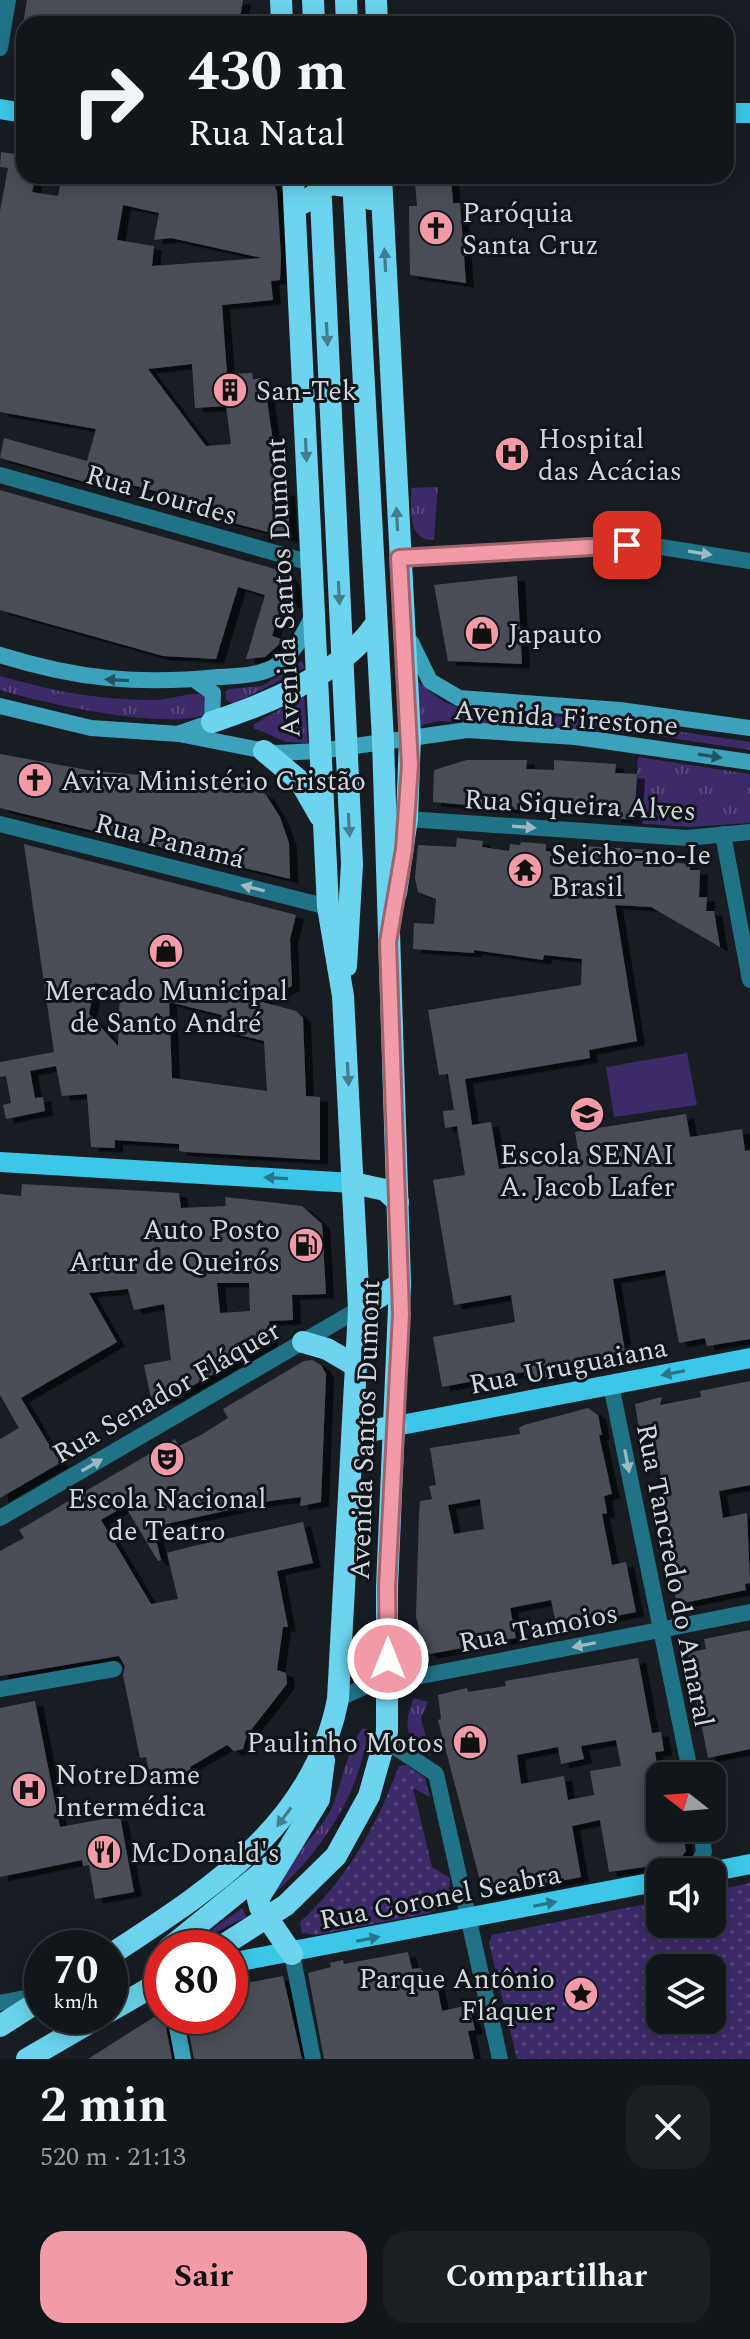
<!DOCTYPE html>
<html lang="pt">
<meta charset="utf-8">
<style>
:root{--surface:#11161a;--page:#1a1f23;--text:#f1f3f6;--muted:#9c9fa2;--line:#303539;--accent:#f39aa8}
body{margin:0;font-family:Spectral,serif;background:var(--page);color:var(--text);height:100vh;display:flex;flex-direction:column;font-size:30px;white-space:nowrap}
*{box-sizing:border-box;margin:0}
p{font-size:26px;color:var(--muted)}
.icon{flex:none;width:44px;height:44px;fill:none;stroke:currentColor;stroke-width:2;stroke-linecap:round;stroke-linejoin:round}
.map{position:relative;height:2059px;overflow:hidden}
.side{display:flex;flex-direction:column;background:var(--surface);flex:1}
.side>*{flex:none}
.hud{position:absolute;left:16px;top:16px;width:718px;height:168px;border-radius:24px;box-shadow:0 4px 20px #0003,0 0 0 2px var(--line);background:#11161a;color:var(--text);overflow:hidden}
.needle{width:52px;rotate:287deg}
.buttons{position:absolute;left:646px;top:1762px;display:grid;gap:16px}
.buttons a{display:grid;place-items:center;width:80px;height:80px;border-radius:16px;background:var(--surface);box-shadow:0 4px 20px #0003,0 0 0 2px var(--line);font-size:40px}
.speed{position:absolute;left:24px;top:1930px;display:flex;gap:16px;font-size:40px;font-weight:700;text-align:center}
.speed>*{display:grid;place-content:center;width:104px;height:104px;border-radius:50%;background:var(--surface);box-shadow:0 4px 20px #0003,0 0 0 2px var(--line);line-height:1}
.speed small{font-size:20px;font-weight:400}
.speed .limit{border:12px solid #d22;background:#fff;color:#111}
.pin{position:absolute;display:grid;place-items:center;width:68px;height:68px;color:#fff;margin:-34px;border-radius:16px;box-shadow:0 4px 12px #0006}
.me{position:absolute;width:88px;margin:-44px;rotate:0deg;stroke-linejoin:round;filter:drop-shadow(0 0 6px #0008)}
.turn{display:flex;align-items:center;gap:28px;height:168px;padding:0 40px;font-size:36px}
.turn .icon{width:104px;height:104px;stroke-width:2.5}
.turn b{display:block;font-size:56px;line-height:68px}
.round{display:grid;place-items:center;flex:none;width:84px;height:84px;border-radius:24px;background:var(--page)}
.summary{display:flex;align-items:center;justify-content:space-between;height:136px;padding:0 40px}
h1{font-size:48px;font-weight:700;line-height:60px}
.button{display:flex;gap:16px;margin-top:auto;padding:16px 40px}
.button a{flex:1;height:92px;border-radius:24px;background:var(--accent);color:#111;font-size:32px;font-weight:700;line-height:92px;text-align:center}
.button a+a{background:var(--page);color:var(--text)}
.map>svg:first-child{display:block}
.grass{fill:url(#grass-tufts)}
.park{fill:url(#park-dots);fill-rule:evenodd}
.pitch{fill:#3d2a69}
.building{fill:#4b4e57;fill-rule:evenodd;filter:url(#shadow)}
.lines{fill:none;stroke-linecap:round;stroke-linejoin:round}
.minor{stroke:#207387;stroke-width:16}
.tertiary{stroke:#207387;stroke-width:16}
.secondary{stroke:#3ca2bc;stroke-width:16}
.primary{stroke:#3cc7e9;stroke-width:20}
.trunk{stroke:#6cd4ee;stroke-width:22}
.oneway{fill:#427e8e}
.oneway2{fill:#9db9c2}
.oneway3{fill:#235462}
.oneway4{fill:#27768b}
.route-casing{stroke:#9e646d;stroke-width:20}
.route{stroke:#f39aa8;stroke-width:14}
.labels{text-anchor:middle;stroke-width:6;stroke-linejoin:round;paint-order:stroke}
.poi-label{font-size:28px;fill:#d2d7db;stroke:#0e1419;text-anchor:start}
.street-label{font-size:28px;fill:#d2d7db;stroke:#0e1419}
</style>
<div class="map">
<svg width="750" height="2059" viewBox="0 0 750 2059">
<defs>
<pattern id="grass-tufts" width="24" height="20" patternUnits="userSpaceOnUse" patternTransform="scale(2)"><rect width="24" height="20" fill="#3d2a69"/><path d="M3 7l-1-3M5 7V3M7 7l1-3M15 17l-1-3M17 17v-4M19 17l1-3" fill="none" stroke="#58487e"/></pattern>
<pattern id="park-dots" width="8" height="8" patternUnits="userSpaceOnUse" patternTransform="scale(2)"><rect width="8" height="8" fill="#3d2a69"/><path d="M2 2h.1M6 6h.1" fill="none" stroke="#58487e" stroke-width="1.8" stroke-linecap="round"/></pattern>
<filter id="shadow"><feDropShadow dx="8" dy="4.5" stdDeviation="0" flood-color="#0009"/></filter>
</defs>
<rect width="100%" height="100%" fill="#171d23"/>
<g class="grass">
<path d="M438,487L434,540C406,541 412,507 411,488Z"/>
<polygon points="302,661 305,668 233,704 226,700 225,691 229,689 262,686"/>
<path d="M0,676C51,691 99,700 152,700C169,700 184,693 201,694L206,697L204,715C165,730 42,703 0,690Z"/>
<polygon points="417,681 444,702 464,709 594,719 750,742 750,750 644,734 439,721 419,726"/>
<polygon points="304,696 308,743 286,742 254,728 254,724"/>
<polygon points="638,757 750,774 750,823 689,827 633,823"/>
<path d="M414,1698L428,1702L421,1718L431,1756C406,1741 402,1725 414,1698Z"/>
<path d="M363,1728L368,1730C359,1798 321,1851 272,1896C282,1863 315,1840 331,1809C341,1788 349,1742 363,1728Z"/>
<polygon points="243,1909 246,1917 185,1948 241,1909"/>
</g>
<g class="park">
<path d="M407,1765L425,1778L430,1797L413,1788L432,1867L450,1878L448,1900L430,1913L316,1935L302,1933L300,1922C348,1878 376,1827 399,1766Z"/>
<path d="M750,1883V2059H517L489,1943L492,1935L660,1901V1924H712V1891ZM660,1968H712V2020H660Z"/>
</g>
<polygon class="pitch" points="687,1053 697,1105 614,1117 606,1067"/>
<g class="building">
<polygon points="27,0 243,0 239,24 177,14 176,24 23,24"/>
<path d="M1,152L24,155V178L35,180L32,192L58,196L62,176L272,178L277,192L281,257L280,280L271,281L273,300L222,305L227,374L252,373L253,379L264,378L280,492L287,491L290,538L188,511L191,500L115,481L113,490L0,458L4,438L87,461L96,429L0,412V211L8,168L0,167ZM123,205L159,213L154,240L171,238L262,258L152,266L154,246L117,240ZM192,364L195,408L226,406L231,444L206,446L148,369Z"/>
<polygon points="451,179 453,203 460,203 466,283 410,275 409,206 417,206 415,182"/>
<polygon points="0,490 285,572 292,582 294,604 282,601 272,636 284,640 265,657 246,659 265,595 238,587 216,659 163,656 0,610"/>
<polygon points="517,576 522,664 448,661 434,585"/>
<polygon points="0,754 93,771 223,782 224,778 252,786 266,795 280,817 289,843 290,879 0,808"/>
<polygon points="467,760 527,760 526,769 554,770 554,760 616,764 615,773 637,774 634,820 613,818 613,808 524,803 523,810 433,802 434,770"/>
<polygon points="457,838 483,841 482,847 509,851 510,844 520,845 521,842 546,844 546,851 583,855 584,846 650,850 663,854 662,862 690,864 690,870 700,870 699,897 707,897 706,911 714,911 720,947 651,907 615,905 637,1041 589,1050 590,1058 465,1079 472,1125 491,1122 499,1169 579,1156 575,1132 592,1129 686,1114 690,1137 742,1129 745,1151 750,1150 750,1339 707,1346 705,1338 679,1343 665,1270 613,1279 625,1351 549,1367 551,1376 535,1379 534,1374 524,1376 524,1372 442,1387 433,1337 515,1322 511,1295 454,1305 433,1180 465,1175 457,1126 445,1128 443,1111 454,1110 448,1074 439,1075 428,1010 581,985 582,959 544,955 543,960 474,950 474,953 413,949 414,923 434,924 436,899 418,892 415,878 418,845 456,847"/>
<path d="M24,844L296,915L290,939L292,986L262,1002L296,1011L303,1018L306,1096L320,1097V1160L186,1152L179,1151V1144L115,1140V1148L91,1147L87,1094L62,1096L56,1066L30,1071L35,1098L43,1097L45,1111L6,1119L3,1105L11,1103L6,1076L0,1077V1062L54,1052ZM95,983L120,989L118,1046L89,1014ZM169,1002L222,1015L219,1030L264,1041L267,1091L172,1078Z"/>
<path d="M22,1184L179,1193L181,1208L226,1206L225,1197L302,1206L322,1224L326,1294L292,1295L293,1320L269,1321L270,1342L171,1398L152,1403L144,1365L171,1360L164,1304L134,1310L128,1289L89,1293L117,1342L21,1398L60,1463L0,1498V1439L19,1428L0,1395V1194L21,1196ZM217,1283H249L250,1311L220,1313Z"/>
<polygon points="312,1360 321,1365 326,1374 321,1502 300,1506 301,1497 270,1501 153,1527 161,1560 158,1561 125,1506 101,1520 151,1604 178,1599 167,1553 189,1547 303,1522 313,1563 277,1571 288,1627 283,1627 277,1670 286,1673 287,1684 247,1735 243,1749 234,1751 227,1745 190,1767 192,1772 151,1781 146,1757 140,1758 123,1675 125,1666 119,1656 0,1676 0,1551 24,1538 19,1530 175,1439 179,1446 201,1435 228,1418 223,1409 304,1361"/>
<polygon points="750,1381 750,1485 719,1491 723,1518 747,1513 750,1583 745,1584 746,1590 684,1603 676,1600 667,1553 675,1552 654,1438 641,1442 635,1404 662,1397 660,1405 701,1397 700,1391"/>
<path d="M588,1408L598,1415L602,1435H599L612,1494L604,1496L607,1513L602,1514L612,1565L626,1562L636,1612L557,1628L551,1600L510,1608L516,1638L430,1654L423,1649L416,1616L419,1515L420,1501L432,1499L429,1486L436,1485L430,1448L520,1434L519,1428L524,1425ZM480,1499L484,1529L454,1534L448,1505Z"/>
<polygon points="750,1630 750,1749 708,1758 687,1653 706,1649 704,1639"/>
<path d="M638,1658L652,1733L661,1732L664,1751L655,1752L660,1782V1828H681L686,1851L681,1858L659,1865L609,1872L600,1820L572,1826L581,1877L484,1896L438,1720L441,1719L438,1695L467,1688L468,1692L506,1686L505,1681ZM616,1740L621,1766L590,1771L594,1795L568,1800L564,1776L521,1784L517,1755L558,1747L561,1764L584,1759L581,1746Z"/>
<polygon points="35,1701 60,1827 120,1816 134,1892 95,1899 89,1865 83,1866 82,1860 0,1877 0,1708"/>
<polygon points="408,1952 412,1969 420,1968 437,1986 442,2011 469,2005 475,2030 468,2031 474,2059 324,2059 308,1973 331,1967 330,1963 343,1960 344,1964"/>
<polygon points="283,1976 302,2059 194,2059 186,2016 230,2016 230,1986"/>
<polygon points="154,2017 165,2022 172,2059 88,2059"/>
</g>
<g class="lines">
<g class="minor">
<polyline points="0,48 8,0"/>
<polyline points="0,475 311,563"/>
<polyline points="399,558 608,544 661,547 750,561"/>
<polyline points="407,819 687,838 750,832"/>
<polyline points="0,824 328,907"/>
<polyline points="723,834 750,980"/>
<polyline points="660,1630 750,1612"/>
<polyline points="0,1689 114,1669"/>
<polyline points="386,1741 436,1774 500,2059"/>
<polyline points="292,1954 313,2059"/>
<polyline points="0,2003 40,1995"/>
</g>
<g class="tertiary">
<polyline points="611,1385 691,1776"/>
<polyline points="0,1518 359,1309"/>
<polyline points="338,1699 364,1687 660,1630"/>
<polyline points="694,1872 704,1852 701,1828"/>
</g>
<g class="secondary">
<polyline points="411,642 430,681 459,698 620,710 750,728"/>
<path d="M0,655C76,679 139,685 218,677C236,676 256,676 272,668C292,658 304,634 313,615"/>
<polyline points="0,706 91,728 179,734 276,753 320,751 467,730 576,737 750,762"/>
<polyline points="180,733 212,722 213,693 195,680"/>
<polyline points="175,2016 183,2059"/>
</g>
<g class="primary">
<polyline points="0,109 24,113"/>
<polyline points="726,113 750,113"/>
<polyline points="0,1162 353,1183"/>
<polyline points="396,1426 750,1358"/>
<polyline points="710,1872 750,1864"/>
<polyline points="230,1963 660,1881"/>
</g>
<g class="trunk">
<polyline points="281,0 282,24"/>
<polyline points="313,0 314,24"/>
<polyline points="346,0 347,24"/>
<polyline points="376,0 377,24"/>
<polyline points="381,176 410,737 407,819 396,893"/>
<polyline points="321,200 352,864 346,966"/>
<polyline points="303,203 330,184 355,187 370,199"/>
<path d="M212,722C267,704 342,673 375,625"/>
<polyline points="264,751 300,781 320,816"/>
<polyline points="353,1183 385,1190 398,1202"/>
<polyline points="359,1309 400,1284"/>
<polyline points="303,1342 327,1349 356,1366"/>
<polyline points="352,1441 374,1430 396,1426"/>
<polyline points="169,1948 269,1867"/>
<polyline points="219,1948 286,1905 336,1856 369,1796 387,1732 387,1587 400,1284 383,741 354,198"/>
<polyline points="292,1954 260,1907 258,1899 319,1799 324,1760"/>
<path d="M110,1955C209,1890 314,1825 338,1699L359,1309L343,996L328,907L293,176"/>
<polyline points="110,2011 162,1981"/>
<polyline points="0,2026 42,1999"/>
<polyline points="27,2059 101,2016"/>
</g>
</g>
<defs><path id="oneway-solid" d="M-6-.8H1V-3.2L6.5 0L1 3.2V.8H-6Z" transform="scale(2)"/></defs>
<g class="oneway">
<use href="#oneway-solid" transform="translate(385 260) rotate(-93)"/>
<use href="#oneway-solid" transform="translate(327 334) rotate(87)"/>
<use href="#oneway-solid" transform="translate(306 450) rotate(87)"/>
<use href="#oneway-solid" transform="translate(397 519) rotate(-93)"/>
<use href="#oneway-solid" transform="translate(339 593) rotate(87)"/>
<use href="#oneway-solid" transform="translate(349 825) rotate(87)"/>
<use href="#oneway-solid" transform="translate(348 1074) rotate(87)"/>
<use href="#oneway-solid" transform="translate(284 1817) rotate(127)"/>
</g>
<g class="oneway2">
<use href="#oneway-solid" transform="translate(700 553) rotate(9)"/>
<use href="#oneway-solid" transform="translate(524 827) rotate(4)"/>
<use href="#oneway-solid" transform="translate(253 888) rotate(-166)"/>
<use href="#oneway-solid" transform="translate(627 1461) rotate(79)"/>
<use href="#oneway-solid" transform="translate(92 1465) rotate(-30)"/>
<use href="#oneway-solid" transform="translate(584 1645) rotate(169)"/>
</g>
<g class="oneway3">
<use href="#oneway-solid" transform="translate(117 680) rotate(-177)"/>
<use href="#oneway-solid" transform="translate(710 756) rotate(9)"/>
</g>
<g class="oneway4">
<use href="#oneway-solid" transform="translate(276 1178) rotate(-177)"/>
<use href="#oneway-solid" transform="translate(673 1373) rotate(169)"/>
<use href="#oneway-solid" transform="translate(545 1904) rotate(-11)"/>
<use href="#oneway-solid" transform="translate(368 1939) rotate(-11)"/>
</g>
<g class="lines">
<g class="route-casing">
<polyline id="route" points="388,1659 387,1587 401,1314 388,942 404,849 410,765 399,558 627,545"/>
</g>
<use href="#route" class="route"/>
</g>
<defs>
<g id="church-disc" transform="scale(1.8)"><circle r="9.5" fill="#f39aa8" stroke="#0e1419"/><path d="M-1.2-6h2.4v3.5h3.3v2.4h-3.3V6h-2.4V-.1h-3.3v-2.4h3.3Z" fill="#111"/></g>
<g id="building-disc" transform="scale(1.8)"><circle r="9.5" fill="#f39aa8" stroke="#0e1419"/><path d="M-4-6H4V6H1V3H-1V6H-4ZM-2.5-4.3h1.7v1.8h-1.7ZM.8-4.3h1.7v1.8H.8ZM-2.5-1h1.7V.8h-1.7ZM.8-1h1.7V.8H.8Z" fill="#111"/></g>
<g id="hospital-disc" transform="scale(1.8)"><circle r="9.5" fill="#f39aa8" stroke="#0e1419"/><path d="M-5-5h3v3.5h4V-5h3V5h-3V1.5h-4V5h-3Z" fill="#111"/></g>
<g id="shop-disc" transform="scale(1.8)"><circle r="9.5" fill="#f39aa8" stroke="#0e1419"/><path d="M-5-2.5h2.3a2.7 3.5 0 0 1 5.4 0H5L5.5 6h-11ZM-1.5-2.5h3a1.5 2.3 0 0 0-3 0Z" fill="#111"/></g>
<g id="temple-disc" transform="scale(1.8)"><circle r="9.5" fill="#f39aa8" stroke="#0e1419"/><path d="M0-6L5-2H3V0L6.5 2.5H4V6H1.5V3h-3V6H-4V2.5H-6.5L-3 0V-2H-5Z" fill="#111"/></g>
<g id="university-disc" transform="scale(1.8)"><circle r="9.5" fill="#f39aa8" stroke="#0e1419"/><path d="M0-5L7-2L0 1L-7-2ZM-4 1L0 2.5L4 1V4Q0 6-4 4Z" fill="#111"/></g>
<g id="fuel-disc" transform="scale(1.8)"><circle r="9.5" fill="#f39aa8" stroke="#0e1419"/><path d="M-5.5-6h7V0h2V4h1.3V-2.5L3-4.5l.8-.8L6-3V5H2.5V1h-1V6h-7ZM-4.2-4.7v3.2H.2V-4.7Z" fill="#111"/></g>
<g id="theatre-disc" transform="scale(1.8)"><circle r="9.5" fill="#f39aa8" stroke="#0e1419"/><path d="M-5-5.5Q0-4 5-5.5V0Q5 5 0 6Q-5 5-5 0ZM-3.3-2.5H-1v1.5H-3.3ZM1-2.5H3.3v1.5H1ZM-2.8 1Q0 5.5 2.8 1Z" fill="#111"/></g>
<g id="restaurant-disc" transform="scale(1.8)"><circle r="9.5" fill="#f39aa8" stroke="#0e1419"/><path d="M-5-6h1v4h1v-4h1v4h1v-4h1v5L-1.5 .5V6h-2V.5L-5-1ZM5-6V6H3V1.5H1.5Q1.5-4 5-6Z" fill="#111"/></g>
<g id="sight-disc" transform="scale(1.8)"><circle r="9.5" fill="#f39aa8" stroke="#0e1419"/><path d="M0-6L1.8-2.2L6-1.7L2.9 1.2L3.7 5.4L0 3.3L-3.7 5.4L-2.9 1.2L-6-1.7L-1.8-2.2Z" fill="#111"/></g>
</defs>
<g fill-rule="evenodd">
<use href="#church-disc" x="436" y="228"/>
<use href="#building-disc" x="230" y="390"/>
<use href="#hospital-disc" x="512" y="454"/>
<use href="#shop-disc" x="482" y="633"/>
<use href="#church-disc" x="35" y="780"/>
<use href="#temple-disc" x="525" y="870"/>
<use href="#shop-disc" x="166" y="951"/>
<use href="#university-disc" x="587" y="1114"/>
<use href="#fuel-disc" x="306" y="1245"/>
<use href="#theatre-disc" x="167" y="1459"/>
<use href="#shop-disc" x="470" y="1742"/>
<use href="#hospital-disc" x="29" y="1790"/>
<use href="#restaurant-disc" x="104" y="1852"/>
<use href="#sight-disc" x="581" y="1994"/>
</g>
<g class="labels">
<g class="poi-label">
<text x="462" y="222">Paróquia<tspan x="462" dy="32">Santa Cruz</tspan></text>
<text x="256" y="400">San-Tek</text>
<text x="538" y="448">Hospital<tspan x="538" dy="32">das Acácias</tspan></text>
<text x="508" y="643">Japauto</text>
<text x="61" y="790">Aviva Ministério Cristão</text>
<text x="551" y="864">Seicho-no-Ie<tspan x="551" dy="32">Brasil</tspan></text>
<text x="166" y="1000" text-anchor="middle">Mercado Municipal<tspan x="166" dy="32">de Santo André</tspan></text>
<text x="587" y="1164" text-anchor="middle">Escola SENAI<tspan x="587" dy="32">A. Jacob Lafer</tspan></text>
<text x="280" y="1239" text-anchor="end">Auto Posto<tspan x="280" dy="32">Artur de Queirós</tspan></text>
<text x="167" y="1508" text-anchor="middle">Escola Nacional<tspan x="167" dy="32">de Teatro</tspan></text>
<text x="444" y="1752" text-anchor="end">Paulinho Motos</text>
<text x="55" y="1784">NotreDame<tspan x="55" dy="32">Intermédica</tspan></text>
<text x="130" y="1862">McDonald's</text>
<text x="555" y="1988" text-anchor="end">Parque Antônio<tspan x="555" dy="32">Fláquer</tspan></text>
</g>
<g class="street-label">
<text transform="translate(162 494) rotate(16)" y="10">Rua Lourdes</text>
<text transform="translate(282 588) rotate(-93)" y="10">Avenida Santos Dumont</text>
<text transform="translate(566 717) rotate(4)" y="10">Avenida Firestone</text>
<text transform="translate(580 804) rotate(3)" y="10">Rua Siqueira Alves</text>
<text transform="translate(170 840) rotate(14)" y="10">Rua Panamá</text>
<text transform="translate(568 1365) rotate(-11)" y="10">Rua Uruguaiana</text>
<text transform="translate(166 1391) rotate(-30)" y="10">Rua Senador Fláquer</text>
<text transform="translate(364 1430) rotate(-88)" y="10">Avenida Santos Dumont</text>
<text transform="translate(676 1575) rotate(79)" y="10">Rua Tancredo do Amaral</text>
<text transform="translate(538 1627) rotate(-11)" y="10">Rua Tamoios</text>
<text transform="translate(440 1896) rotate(-11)" y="10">Rua Coronel Seabra</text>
</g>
</g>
</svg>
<div class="buttons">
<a><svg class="needle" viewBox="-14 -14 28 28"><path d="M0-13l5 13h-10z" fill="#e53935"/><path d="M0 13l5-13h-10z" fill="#9c9fa2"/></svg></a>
<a><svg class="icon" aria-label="sound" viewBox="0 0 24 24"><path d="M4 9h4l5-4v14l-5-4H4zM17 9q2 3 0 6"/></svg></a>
<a><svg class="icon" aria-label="layers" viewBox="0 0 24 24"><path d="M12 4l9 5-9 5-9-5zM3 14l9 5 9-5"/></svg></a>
</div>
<div class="speed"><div>70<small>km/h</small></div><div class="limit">80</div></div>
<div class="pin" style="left:627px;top:545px;background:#d93025"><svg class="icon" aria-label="arrive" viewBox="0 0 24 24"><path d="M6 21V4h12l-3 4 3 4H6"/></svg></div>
<svg class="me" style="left:388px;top:1659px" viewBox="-20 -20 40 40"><circle r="17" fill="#f39aa8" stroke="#fff" stroke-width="3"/><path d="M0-11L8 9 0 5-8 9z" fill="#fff"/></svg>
<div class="hud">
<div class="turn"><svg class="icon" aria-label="right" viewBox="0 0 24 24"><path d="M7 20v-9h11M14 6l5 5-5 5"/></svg><div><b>430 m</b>Rua Natal</div></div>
</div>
</div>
<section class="side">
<div class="summary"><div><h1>2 min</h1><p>520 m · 21:13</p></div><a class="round"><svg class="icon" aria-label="close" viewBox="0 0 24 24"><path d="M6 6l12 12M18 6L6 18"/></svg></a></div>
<div class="button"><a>Sair</a><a>Compartilhar</a></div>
</section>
